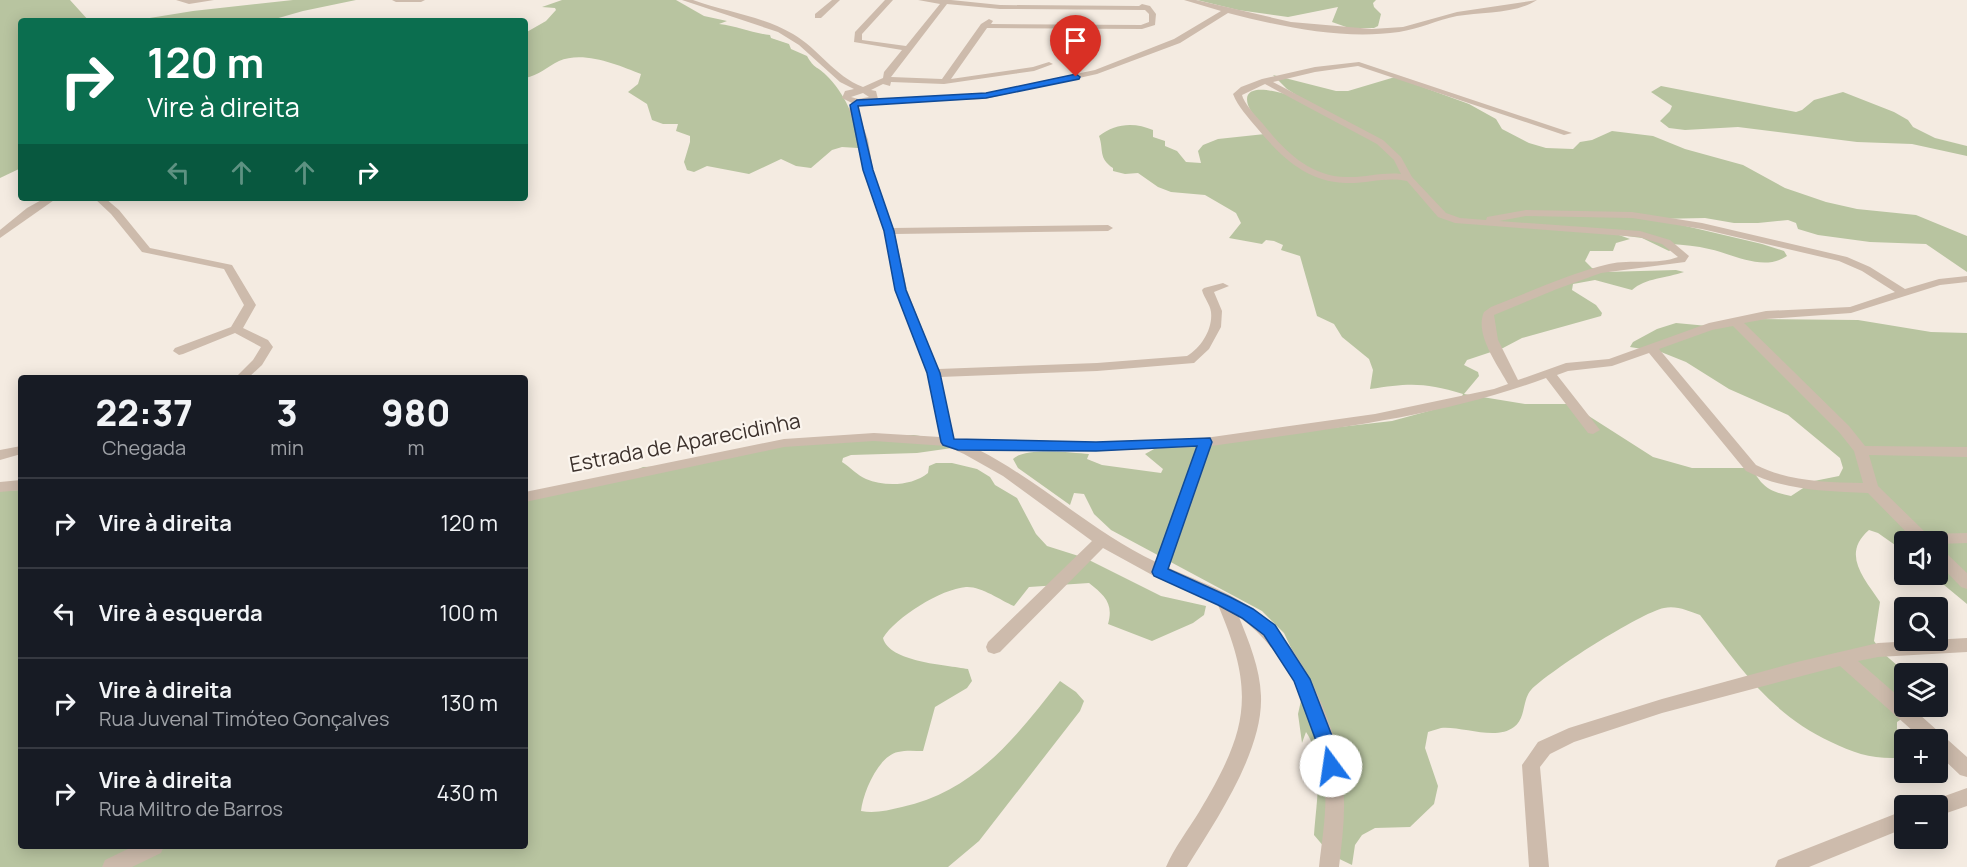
<!DOCTYPE html>
<html lang="pt">
<meta charset="utf-8">
<style>
:root{--surface:#171b24;--page:#242831;--text:#f1f3f6;--muted:#9ea1a6;--line:#363941}
body{margin:0;font-family:Manrope,sans-serif;background:var(--page);color:var(--text);height:100vh;display:flex;flex-direction:column;font-size:22px;white-space:nowrap}
*{box-sizing:border-box;margin:0}
p{font-size:20px;color:var(--muted)}
.icon{flex:none;width:33px;height:33px;fill:none;stroke:currentColor;stroke-width:2;stroke-linecap:round;stroke-linejoin:round}
.map{position:relative;flex:1;overflow:hidden}
.panel{position:absolute;left:18px;top:375px;width:510px;height:474px;display:flex;flex-direction:column;background:var(--surface);border-radius:6px;box-shadow:0 3px 15px #0003}
.panel>*{flex:none}
.hud{position:absolute;left:18px;top:18px;width:510px;height:183px;border-radius:6px;box-shadow:0 3px 15px #0003;background:#0b6e4f;color:#fff;overflow:hidden}
.controls{position:absolute;left:1894px;top:531px;display:grid;gap:12px}
.controls a{display:grid;place-items:center;width:54px;height:54px;border-radius:6px;background:var(--surface);box-shadow:0 3px 15px #0003;font-size:30px}
.pin{position:absolute;display:grid;place-items:center;width:51px;height:51px;color:#fff;margin:-62px -26px;border-radius:50% 50% 50% 0;rotate:-45deg;box-shadow:0 0 6px #0007}
.pin .icon{rotate:45deg}
.me{position:absolute;width:66px;margin:-33px;rotate:346deg;stroke-linejoin:round;filter:drop-shadow(0 0 4px #0008)}
.turn{display:flex;align-items:center;gap:21px;height:126px;padding:0 30px;font-size:27px}
.turn .icon{width:78px;height:78px;stroke-width:2.5}
.turn b{display:block;font-size:42px;line-height:51px}
.lanes{display:flex;align-items:center;height:57px;padding:0 30px;background:#0003;justify-content:center;gap:30px;direction:ltr}
.lanes .off{opacity:.35}
.eta{display:flex;justify-content:space-evenly;align-items:center;height:102px;text-align:center}
.eta b{font-size:36px;font-weight:800;line-height:42px}
ul{padding:0;list-style:none}
li{display:flex;align-items:center;gap:18px;height:90px;padding:0 30px;border-top:2px solid var(--line)}
li div{flex:1}
li b{display:block;font-size:22px}
li em{font-style:normal}
.map>svg:first-child{display:block}
.green{fill:#b8c4a0}
.lines{fill:none;stroke-linecap:round;stroke-linejoin:round}
.minor{fill:#cdbbac;fill-rule:evenodd}
.route{fill:#1a73e8;stroke:#114b97;stroke-width:1.5}
.labels{text-anchor:middle;stroke-width:4.5;stroke-linejoin:round;paint-order:stroke}
.street-label{font-size:21px;fill:#3b302b;stroke:#fbf5ee}
</style>
<div class="map">
<svg width="1967" height="867" viewBox="0 0 1967 867">
<rect width="100%" height="100%" fill="#f4ebe1"/>
<g class="green">
<polygon points="0,0 70,0 89,21 21,21 21,168 0,178"/>
<polygon points="293,0 356,0 303,11 268,21 131,21 193,11"/>
<path d="M562,0H676L704,16L727,21L719,24C737,26 752,33 770,35L771,38L789,44L791,49L807,56C815,70 816,65 826,75C844,92 859,123 858,148L842,147L832,150L811,168L796,166L781,159L749,174L707,166L694,172L687,170L684,162L690,142V136L676,131L678,124H663L652,120L647,104L628,92L638,84L641,74C619,65 583,50 559,61C547,67 539,75 525,78V33L546,21L556,10L555,8L542,7Z"/>
<polygon points="1197,0 1376,0 1373,3 1374,7 1381,14 1378,26 1374,28 1349,28 1332,22 1338,7 1288,17 1238,10"/>
<path d="M1273,75L1336,91H1348L1395,77L1469,104L1496,119L1502,129L1529,143L1546,148L1573,149L1580,142L1592,140L1612,131L1653,136L1685,149L1743,165L1785,188L1826,202L1857,209L1916,215L1967,236V272L1926,244L1870,242L1818,235L1798,229L1796,223L1788,220L1758,223H1734L1705,218L1656,219L1762,244L1784,251L1787,256C1763,272 1733,254 1709,249C1697,246 1684,245 1671,244V250L1669,251L1642,238L1619,235L1630,239L1616,243L1613,251H1590L1585,261L1592,268L1605,272L1676,270L1684,272C1667,278 1645,278 1632,290L1595,280L1573,284L1572,290L1596,305L1602,313L1601,316L1522,338L1503,348L1467,360L1464,365L1478,372L1479,376L1464,394L1525,404H1570L1653,457L1692,468H1748C1755,472 1756,476 1761,482C1769,491 1780,494 1791,496L1814,481L1839,476L1843,468L1840,458L1788,415L1729,389L1686,362L1661,352L1630,347L1633,342L1657,329L1676,323L1708,326L1754,319L1858,320L1931,332L1967,333V604L1932,575L1938,574V542H1905V552L1878,533L1869,530C1841,554 1864,578 1880,602L1874,641L1883,653L1906,673L1905,706L1919,707L1897,722V758C1873,759 1853,753 1831,742C1768,712 1741,668 1700,615C1689,611 1676,605 1664,608C1640,613 1549,671 1531,690C1522,700 1526,719 1514,727C1496,741 1462,726 1441,728C1437,729 1432,731 1428,732L1425,748L1438,786L1434,804L1410,827L1375,828L1362,835L1355,845L1352,865L1331,855L1314,835C1316,803 1325,760 1306,732L1302,743L1298,714L1304,687L1300,667L1284,633L1262,611L1111,530L1094,514L1084,494L1074,493L1070,505L1018,468L1013,459C1025,447 1072,453 1089,454L1087,459L1102,465L1161,473L1163,469L1145,454L1156,448L1392,421L1447,406L1461,399L1463,394C1425,382 1408,383 1370,389L1373,370L1369,359L1342,337L1334,324L1317,316L1300,256L1281,250L1283,245L1274,241L1266,240L1262,244L1229,238L1241,223L1236,213L1205,195L1171,192L1158,187L1138,173L1125,174L1113,171V168C1098,158 1104,150 1099,136C1115,123 1135,122 1153,130V137L1165,141V146L1177,151L1186,162L1201,163L1198,151L1203,145L1218,139L1265,134C1263,123 1252,116 1248,105C1239,76 1295,97 1304,100L1287,89Z"/>
<polygon points="1661,86 1796,112 1802,110 1814,100 1843,92 1894,112 1908,120 1913,127 1935,138 1967,146 1967,156 1912,144 1857,142 1738,127 1685,130 1669,128 1660,121 1670,111 1672,106 1651,92"/>
<path d="M914,435L939,439L952,448L917,453L851,455L843,458L842,462C850,467 858,476 866,479C885,487 912,486 928,473L929,466L936,463H952L977,469L990,477L995,485L1017,498L1036,534L1047,546L1085,558L1161,596L1206,606L1204,615L1193,623L1152,641L1108,624C1114,603 1104,595 1089,583L1029,587L1014,606C1000,600 981,586 966,587C941,589 896,617 883,638C889,662 946,665 968,669L972,681L967,688L935,707L923,751C915,751 906,750 898,752C878,756 863,793 861,811C875,814 888,810 902,807C975,791 1016,737 1060,681L1076,692L1084,701L1080,711L979,841L948,867H0V491L21,490V846H525V496L620,477L643,467L674,466L799,439Z"/>
</g>
<g class="lines">
<g class="minor">
<polygon points="176,0 214,0 189,4"/>
<polygon points="392,0 425,0 421,2 396,2"/>
<path d="M682,0H693C726,12 762,16 793,34C819,49 834,76 863,87L883,78L884,72L902,50L854,42L855,32L885,0H893L862,34V40L906,46L940,4L918,0H951L1000,5L1139,6L1142,4L1150,6L1156,14L1155,25L1142,29L987,28L951,79L1033,67L1049,62L1053,64L1034,71L944,84L891,82L890,86L883,84L871,90L876,91L878,99L985,93L1095,70L1174,39L1221,11L1184,0H1196L1291,22L1372,29L1403,27L1457,12L1537,0C1515,14 1482,12 1457,16C1437,20 1419,29 1399,32C1343,40 1282,27 1228,13L1180,43L1097,74L985,99L860,104L857,109L868,140L873,170L893,228L1108,225L1113,228L1108,231L895,234L907,290L938,369L1097,363L1187,356C1201,348 1213,329 1211,312C1210,304 1204,298 1202,290L1204,288L1223,283L1229,286L1214,292L1222,311L1221,327L1209,349L1194,363L1097,371L940,377L954,439L1096,443L1205,438L1375,414L1494,389L1508,384C1498,365 1474,334 1484,312L1491,307C1530,292 1568,274 1609,264C1631,259 1657,265 1678,257L1662,244L1639,237L1455,223L1438,217L1407,181L1401,180C1382,178 1364,184 1345,183C1306,181 1281,157 1257,128C1248,117 1238,107 1233,94L1241,87L1262,79L1315,67L1359,62L1572,133L1564,135L1358,66L1315,72L1273,82L1383,140L1401,157L1412,177L1446,213L1460,218L1486,220L1487,217L1526,210L1632,212L1702,223L1847,257L1870,267L1905,289L1939,279L1967,276V282L1940,285L1851,313L1766,319L1744,323L1849,426L1865,446L1967,447V457L1869,455L1878,486L1927,534L1967,533V543L1938,544V542H1916L1868,493C1825,491 1785,491 1746,471L1649,353L1612,366L1568,371L1557,375L1600,430L1593,434L1588,433L1546,378C1439,418 1323,430 1211,446L1169,568C1202,583 1242,596 1269,622C1308,659 1339,732 1343,785C1346,812 1342,840 1339,867H1319C1322,840 1327,812 1325,784C1320,724 1289,652 1239,617C1249,642 1260,668 1261,696C1263,752 1216,820 1187,867H1166C1174,848 1188,830 1199,812C1248,730 1256,694 1218,605L1154,576L1103,548L1000,652L994,654L988,652L986,647L988,642L1092,541L1003,476L964,454L946,446L874,441L784,447L525,502V492L784,439L874,433L940,437L927,373L895,290L884,231L863,170L858,140L849,109L852,103L842,98L845,91L854,89L840,82L799,45L778,32ZM947,4L1000,9L1145,10L1149,14V22L1141,25L991,24L993,21L989,19L981,24L942,79L891,77ZM1265,84L1377,144L1394,160L1401,174C1382,172 1364,178 1346,177C1309,176 1285,151 1263,124C1256,116 1248,108 1243,98L1242,95ZM863,93L869,97L858,99L851,97ZM1526,216L1632,218L1702,229L1839,261L1862,271L1895,292L1850,307L1766,311L1709,323L1609,359L1566,363L1518,380L1498,340L1494,315L1557,289L1601,273L1685,262L1689,256L1670,240L1640,231L1499,221ZM1733,326L1839,432L1854,451L1863,483C1825,482 1790,482 1756,465L1659,349L1712,330ZM1196,447L1156,562C1091,531 1041,482 979,450L1096,451Z"/>
<polygon points="832,0 840,0 821,18 815,18 815,14"/>
<polygon points="45,198 57,198 0,238 0,230 27,208"/>
<polygon points="94,198 105,198 119,210 150,248 232,265 256,305 243,328 268,340 273,347 262,365 248,378 235,378 253,360 261,347 235,333 183,354 179,355 173,351 175,348 231,327 244,305 224,269 142,252 111,214"/>
<polygon points="21,446 21,454 0,460 0,450"/>
<polygon points="21,480 21,490 0,492 0,482"/>
<polygon points="1938,548 1943,550 1967,573 1967,589 1961,587 1938,563"/>
<polygon points="1967,638 1967,652 1878,657 1858,661 1905,702 1905,706 1910,706 1967,757 1967,777 1960,775 1938,754 1938,740 1923,740 1840,666 1662,713 1574,742 1550,754 1540,767 1549,867 1529,867 1522,765 1538,742 1569,728 1662,699 1797,662 1878,643"/>
<polygon points="1967,788 1967,806 1938,816 1938,806 1929,806 1931,801"/>
<polygon points="1905,810 1905,828 1809,867 1775,867 1778,860"/>
<polygon points="134,846 164,846 161,853 132,867 102,867 105,860"/>
</g>
</g>
<polygon class="route" points="1076,74 1080,77 1079,79 986,98 858,106 873,170 894,231 906,290 940,373 954,439 1096,442 1210,438 1212,442 1168,569 1230,597 1253,609 1275,625 1310,679 1337,749 1340,766 1337,772 1331,775 1324,772 1319,749 1294,681 1264,635 1242,618 1218,605 1154,576 1152,572 1197,446 1096,451 958,450 943,445 941,442 927,373 895,290 884,231 863,170 850,105 857,100 986,93"/>
<g class="labels">
<g class="street-label">
<text transform="translate(685 443) rotate(-11)" y="7">Estrada de Aparecidinha</text>
</g>
</g>
</svg>
<div class="controls">
<a><svg class="icon" aria-label="sound" viewBox="0 0 24 24"><path d="M4 9h4l5-4v14l-5-4H4zM17 9q2 3 0 6"/></svg></a>
<a><svg class="icon" aria-label="search" viewBox="0 0 24 24"><circle cx="10" cy="10" r="6"/><path d="M15 15l6 6"/></svg></a>
<a><svg class="icon" aria-label="layers" viewBox="0 0 24 24"><path d="M12 4l9 5-9 5-9-5zM3 14l9 5 9-5"/></svg></a>
<a>+</a>
<a>−</a>
</div>
<div class="pin" style="left:1076px;top:77px;background:#d93025"><svg class="icon" aria-label="arrive" viewBox="0 0 24 24"><path d="M6 21V4h12l-3 4 3 4H6"/></svg></div>
<svg class="me" style="left:1331px;top:766px" viewBox="-20 -20 40 40"><circle r="19" fill="#fff"/><path d="M0-13L10 11 0 6-10 11z" fill="#1a73e8"/></svg>
<div class="hud">
<div class="turn"><svg class="icon" aria-label="right" viewBox="0 0 24 24"><path d="M7 20v-9h11M14 6l5 5-5 5"/></svg><div><b>120 m</b>Vire à direita</div></div>
<div class="lanes"><svg class="icon off" aria-label="left" viewBox="0 0 24 24"><path d="M17 20v-9H6M10 6l-5 5 5 5"/></svg><svg class="icon off" aria-label="ahead" viewBox="0 0 24 24"><path d="M12 20V5M6 11l6-6 6 6"/></svg><svg class="icon off" aria-label="ahead" viewBox="0 0 24 24"><path d="M12 20V5M6 11l6-6 6 6"/></svg><svg class="icon" aria-label="right" viewBox="0 0 24 24"><path d="M7 20v-9h11M14 6l5 5-5 5"/></svg></div>
</div>
<section class="panel">
<div class="eta">
<div><b>22:37</b><p>Chegada</p></div>
<div><b>3</b><p>min</p></div>
<div><b>980</b><p>m</p></div>
</div>
<ul>
<li><svg class="icon" aria-label="right" viewBox="0 0 24 24"><path d="M7 20v-9h11M14 6l5 5-5 5"/></svg><div><b>Vire à direita</b></div><em>120 m</em></li>
<li><svg class="icon" aria-label="left" viewBox="0 0 24 24"><path d="M17 20v-9H6M10 6l-5 5 5 5"/></svg><div><b>Vire à esquerda</b></div><em>100 m</em></li>
<li><svg class="icon" aria-label="right" viewBox="0 0 24 24"><path d="M7 20v-9h11M14 6l5 5-5 5"/></svg><div><b>Vire à direita</b><p>Rua Juvenal Timóteo Gonçalves</p></div><em>130 m</em></li>
<li><svg class="icon" aria-label="right" viewBox="0 0 24 24"><path d="M7 20v-9h11M14 6l5 5-5 5"/></svg><div><b>Vire à direita</b><p>Rua Miltro de Barros</p></div><em>430 m</em></li>
</ul>
</section>
</div>
